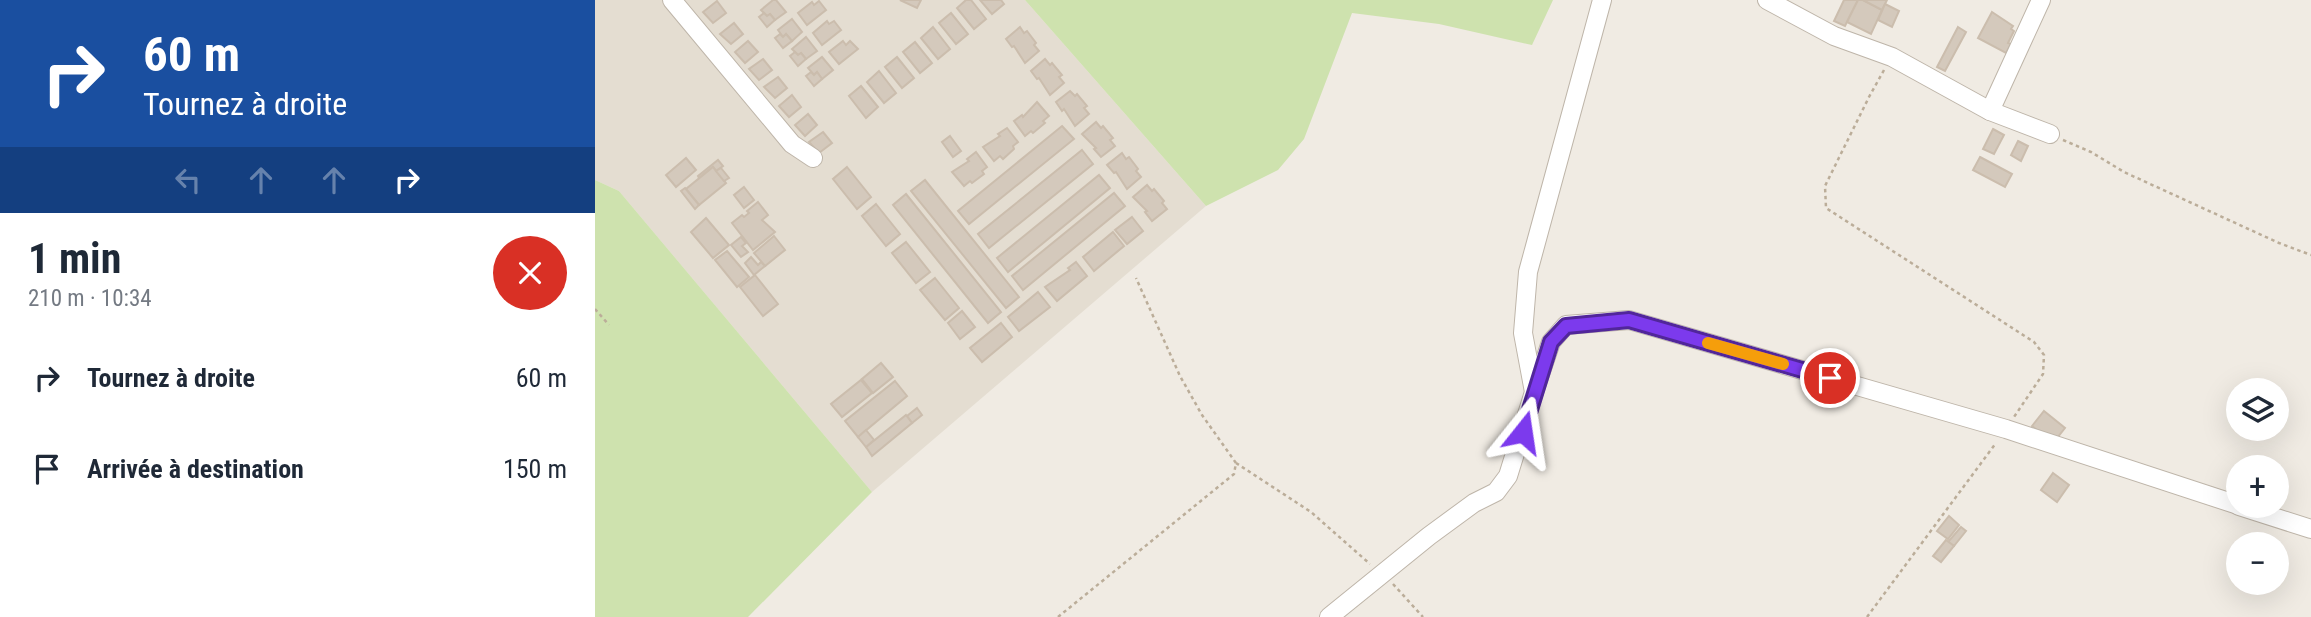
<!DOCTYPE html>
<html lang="fr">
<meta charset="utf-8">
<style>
:root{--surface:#fff;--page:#f6f6f7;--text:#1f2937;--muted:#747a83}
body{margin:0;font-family:"Roboto Condensed",sans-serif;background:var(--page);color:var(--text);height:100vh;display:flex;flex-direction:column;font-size:26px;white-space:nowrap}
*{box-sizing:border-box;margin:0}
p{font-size:23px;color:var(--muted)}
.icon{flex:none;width:38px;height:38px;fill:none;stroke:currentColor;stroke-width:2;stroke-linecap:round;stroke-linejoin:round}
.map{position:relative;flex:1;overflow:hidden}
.panel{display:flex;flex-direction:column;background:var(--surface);width:595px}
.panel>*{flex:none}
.hud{background:#1a4fa0;color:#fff;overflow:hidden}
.buttons{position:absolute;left:1631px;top:378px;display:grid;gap:14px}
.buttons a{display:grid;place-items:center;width:63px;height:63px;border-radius:50%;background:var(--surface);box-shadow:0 7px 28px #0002;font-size:35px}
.pin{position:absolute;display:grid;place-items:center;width:60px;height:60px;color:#fff;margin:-30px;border:4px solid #fff;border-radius:50%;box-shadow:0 2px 7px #0007}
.me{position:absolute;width:77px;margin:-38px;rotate:15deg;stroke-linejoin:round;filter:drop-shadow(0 0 5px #0008)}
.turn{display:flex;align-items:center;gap:24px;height:147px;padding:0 28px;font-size:32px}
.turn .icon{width:91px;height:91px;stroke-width:2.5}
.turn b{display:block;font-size:49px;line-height:60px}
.lanes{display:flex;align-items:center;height:66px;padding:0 28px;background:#0003;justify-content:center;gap:35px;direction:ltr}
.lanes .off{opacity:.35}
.round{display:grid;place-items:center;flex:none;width:74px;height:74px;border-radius:37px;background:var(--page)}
.summary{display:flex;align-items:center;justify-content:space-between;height:119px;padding:0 28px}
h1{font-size:42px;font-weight:700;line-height:52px}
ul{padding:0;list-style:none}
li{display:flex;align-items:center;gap:21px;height:91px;padding:0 28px}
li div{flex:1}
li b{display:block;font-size:26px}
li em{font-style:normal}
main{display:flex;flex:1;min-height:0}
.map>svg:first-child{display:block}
.residential{fill:#e4ddd1}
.green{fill:#cee2ae}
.building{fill:#d4c9bc;stroke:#cbbdad;stroke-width:2}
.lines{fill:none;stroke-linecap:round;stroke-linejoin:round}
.minor-casing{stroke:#beb5a9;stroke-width:20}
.path{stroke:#bbad99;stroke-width:2.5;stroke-dasharray:3.5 3.5;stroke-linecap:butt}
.minor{stroke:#fff;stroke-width:18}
.route-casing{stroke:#51269a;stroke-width:18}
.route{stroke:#7c3aed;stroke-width:12}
.slow{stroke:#f59e0b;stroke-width:12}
</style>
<main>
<section class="panel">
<div class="hud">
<div class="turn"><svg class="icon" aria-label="right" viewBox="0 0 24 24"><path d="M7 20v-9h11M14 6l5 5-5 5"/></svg><div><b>60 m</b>Tournez à droite</div></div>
<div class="lanes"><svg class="icon off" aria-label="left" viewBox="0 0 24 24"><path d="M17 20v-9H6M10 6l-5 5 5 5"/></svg><svg class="icon off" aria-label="ahead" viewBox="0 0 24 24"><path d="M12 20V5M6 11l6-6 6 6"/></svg><svg class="icon off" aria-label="ahead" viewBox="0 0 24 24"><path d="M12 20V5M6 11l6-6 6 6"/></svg><svg class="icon" aria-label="right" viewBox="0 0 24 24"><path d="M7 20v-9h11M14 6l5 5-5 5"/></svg></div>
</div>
<div class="summary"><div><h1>1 min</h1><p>210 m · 10:34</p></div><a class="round" style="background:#d93025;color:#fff"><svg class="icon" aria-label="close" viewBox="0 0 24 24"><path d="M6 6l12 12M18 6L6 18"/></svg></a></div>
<ul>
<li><svg class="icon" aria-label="right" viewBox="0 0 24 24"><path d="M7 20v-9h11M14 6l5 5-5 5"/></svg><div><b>Tournez à droite</b></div><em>60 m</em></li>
<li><svg class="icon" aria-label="arrive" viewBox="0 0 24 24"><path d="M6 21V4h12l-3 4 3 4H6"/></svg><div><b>Arrivée à destination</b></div><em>150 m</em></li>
</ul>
</section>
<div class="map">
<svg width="1716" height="617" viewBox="0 0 1716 617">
<rect width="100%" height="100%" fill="#f0ebe3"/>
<polygon class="residential" points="0,0 430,0 611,206 277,492 24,191 0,180"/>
<g class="green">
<polygon points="430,0 958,0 937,45 844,24 757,13 709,139 683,170 611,206"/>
<polygon points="0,180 24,191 277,492 153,617 0,617"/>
</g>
<g class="building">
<polygon points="178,0 181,0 191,12 180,20 175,14 172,16 166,10"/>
<polygon points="305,0 326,0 322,8"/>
<polygon points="371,0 376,0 391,19 379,29 362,8"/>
<polygon points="385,0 406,0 409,4 397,14"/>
<polygon points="1249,0 1263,0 1250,26 1239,21"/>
<polygon points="1263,0 1268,0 1287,10 1276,34 1252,22"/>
<polygon points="1268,0 1292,0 1287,10"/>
<polygon points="122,1 131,13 118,23 108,12"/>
<polygon points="224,1 231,10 212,25 203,13 217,2 219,5"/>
<polygon points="1290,4 1304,11 1297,27 1283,20"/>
<polygon points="1397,12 1418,26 1416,29 1419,31 1413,43 1416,44 1411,53 1383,38"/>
<polygon points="169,13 172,16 175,14 180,20 172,27 164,17"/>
<polygon points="356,13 373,34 361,44 344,23"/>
<polygon points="197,19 207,32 197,41 191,34 188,37 183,30"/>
<polygon points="232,21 234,24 239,21 246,30 227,45 218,33"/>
<polygon points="139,23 148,34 136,44 125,34"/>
<polygon points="338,27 355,49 343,59 326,38"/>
<polygon points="425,27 429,33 432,31 441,43 439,45 444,51 430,63 419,46 417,47 411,39"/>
<polygon points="1363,27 1371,32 1350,71 1342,67"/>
<polygon points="185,34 188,37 191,34 197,41 188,48 180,38"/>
<polygon points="211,37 222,51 211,59 206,53 203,55 197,49"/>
<polygon points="153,41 163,52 150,63 140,52"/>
<polygon points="248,41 251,45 255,41 263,49 244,64 234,52"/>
<polygon points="320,42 337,63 325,73 308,52"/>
<polygon points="200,52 203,55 206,53 211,59 203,66 195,56"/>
<polygon points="227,57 238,70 227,79 222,72 219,75 213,68"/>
<polygon points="302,57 319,78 307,88 290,67"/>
<polygon points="168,59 177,70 164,80 154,69"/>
<polygon points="450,59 455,65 457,63 467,75 464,77 469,83 455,95 444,78 442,79 436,71"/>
<polygon points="284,71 301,93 289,103 272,82"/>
<polygon points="216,72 219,75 222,72 227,79 219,86 211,76"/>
<polygon points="183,77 192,88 180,98 169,87"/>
<polygon points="266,86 283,107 271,118 254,96"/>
<polygon points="475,91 480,96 482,94 492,106 489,108 494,114 480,126 469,109 467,111 461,102"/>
<polygon points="197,95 206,107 194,117 184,106"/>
<polygon points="442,102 454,116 448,121 450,123 438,133 436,131 430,136 419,121 427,115 428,117"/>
<polygon points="213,114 222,125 210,136 200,125"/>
<polygon points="501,122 506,128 508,126 518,138 515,140 520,146 506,157 499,149 501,148 487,134"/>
<polygon points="467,126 479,139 374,224 363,211"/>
<polygon points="412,128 423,142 418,146 419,149 408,159 405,156 399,161 388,147 405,136 403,134"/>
<polygon points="1398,129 1409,135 1399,154 1388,149"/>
<polygon points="228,132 237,143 224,153 214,142"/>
<polygon points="355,136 366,151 358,157 347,142"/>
<polygon points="1423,141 1433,146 1426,161 1416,155"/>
<polygon points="487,150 498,164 394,248 383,234"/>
<polygon points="381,152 392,167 387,171 389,174 377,183 375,181 369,186 357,172 374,161 372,159"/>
<polygon points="527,153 531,159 534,157 543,169 541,171 546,177 532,189 521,172 519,173 512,165"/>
<polygon points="1385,157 1417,174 1410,187 1378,170"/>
<polygon points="91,158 101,170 81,187 71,175"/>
<polygon points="123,160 128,166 121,171 118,167 104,178 103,176"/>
<polygon points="118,167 131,183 104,205 91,189"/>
<polygon points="252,167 276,197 262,209 238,179"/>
<polygon points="126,168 134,178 129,181 121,171"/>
<polygon points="504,175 515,188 413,272 402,258"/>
<polygon points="330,180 424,297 411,308 316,191"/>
<polygon points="552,185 557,191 559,189 569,201 567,203 572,209 557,221 550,212 552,211 538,197"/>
<polygon points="149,187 159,200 149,208 139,195"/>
<polygon points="90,188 104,205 100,209 86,191"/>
<polygon points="519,193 530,206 428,290 417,276"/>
<polygon points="311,194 406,312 393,323 298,205"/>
<polygon points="163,202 173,215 167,220 180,232 158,250 137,223 147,215 149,217 154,213 152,211"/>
<polygon points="281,204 305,234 291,246 267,216"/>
<polygon points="537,217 548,231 532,244 520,230"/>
<polygon points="111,218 134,245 118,258 96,232"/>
<polygon points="518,232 529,246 499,271 488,257"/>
<polygon points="179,236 190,250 170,266 159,253"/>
<polygon points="146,237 151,243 147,246 153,252 146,257 136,245"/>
<polygon points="311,242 335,272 321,283 297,253"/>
<polygon points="132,251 154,277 142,287 120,260"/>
<polygon points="156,257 163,265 166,262 170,266 159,275 150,263"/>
<polygon points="481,262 492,276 462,301 450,287 475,270 473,268"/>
<polygon points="160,275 183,304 168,316 145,287"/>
<polygon points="340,278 364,308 350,320 325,290"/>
<polygon points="443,292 455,307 424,331 413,317"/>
<polygon points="367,311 380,327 365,339 353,323"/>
<polygon points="406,323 417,337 387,362 375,348"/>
<polygon points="286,363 298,377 278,393 267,379"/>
<polygon points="266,380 277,393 247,417 236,404"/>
<polygon points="300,381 312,396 263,437 250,421"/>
<polygon points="322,408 327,415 317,423 312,416"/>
<polygon points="1449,411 1470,428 1458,443 1437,426"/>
<polygon points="311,415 317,423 277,456 271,447"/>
<polygon points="271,430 279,440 271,447 263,437"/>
<polygon points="1458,473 1474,485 1462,502 1446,490"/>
<polygon points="1354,516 1364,525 1353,539 1342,531"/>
<polygon points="1366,527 1371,531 1359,546 1353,542"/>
<polygon points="1351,540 1359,546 1346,562 1338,556"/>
</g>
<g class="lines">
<g class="minor-casing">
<g id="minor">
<polyline points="77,0 197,144 218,158"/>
<polyline points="1172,0 1239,36 1297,57 1395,111 1455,134"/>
<polyline points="1395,111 1446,0"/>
<polyline points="939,392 956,342 971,325 1034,320 1411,429 1643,505"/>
<polyline points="1644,506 1716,529"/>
<polyline points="734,617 834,536 879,503 901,492 913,476 939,392 928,333 933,272 1007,0"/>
</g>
</g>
<g class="path">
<polyline points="1289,70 1274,97 1230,186 1231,208 1439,342 1449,355 1448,374 1419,417"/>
<polyline points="1468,140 1496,152 1529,172 1684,243 1716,255"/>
<polyline points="0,309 14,325"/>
<polyline points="641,463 716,512 775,564"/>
<polyline points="798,584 828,617"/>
<polyline points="463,617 639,474 641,463 607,415 585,376 541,278"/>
<polyline points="1272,617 1401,443"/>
</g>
<use href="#minor" class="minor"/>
</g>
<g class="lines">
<g class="route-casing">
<polyline id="route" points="928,432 956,342 971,326 1034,320 1235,378"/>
</g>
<use href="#route" class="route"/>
<polyline class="slow" points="1113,343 1188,364"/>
</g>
</svg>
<div class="buttons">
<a><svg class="icon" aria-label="layers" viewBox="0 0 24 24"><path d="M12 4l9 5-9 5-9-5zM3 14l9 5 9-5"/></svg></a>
<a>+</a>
<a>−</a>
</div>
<div class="pin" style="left:1235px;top:378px;background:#d93025"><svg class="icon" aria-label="arrive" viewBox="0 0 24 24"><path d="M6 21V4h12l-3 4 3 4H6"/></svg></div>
<svg class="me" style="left:928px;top:432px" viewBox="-20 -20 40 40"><path d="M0-17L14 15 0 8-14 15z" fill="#7c3aed" stroke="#fff" stroke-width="4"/></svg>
</div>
</main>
